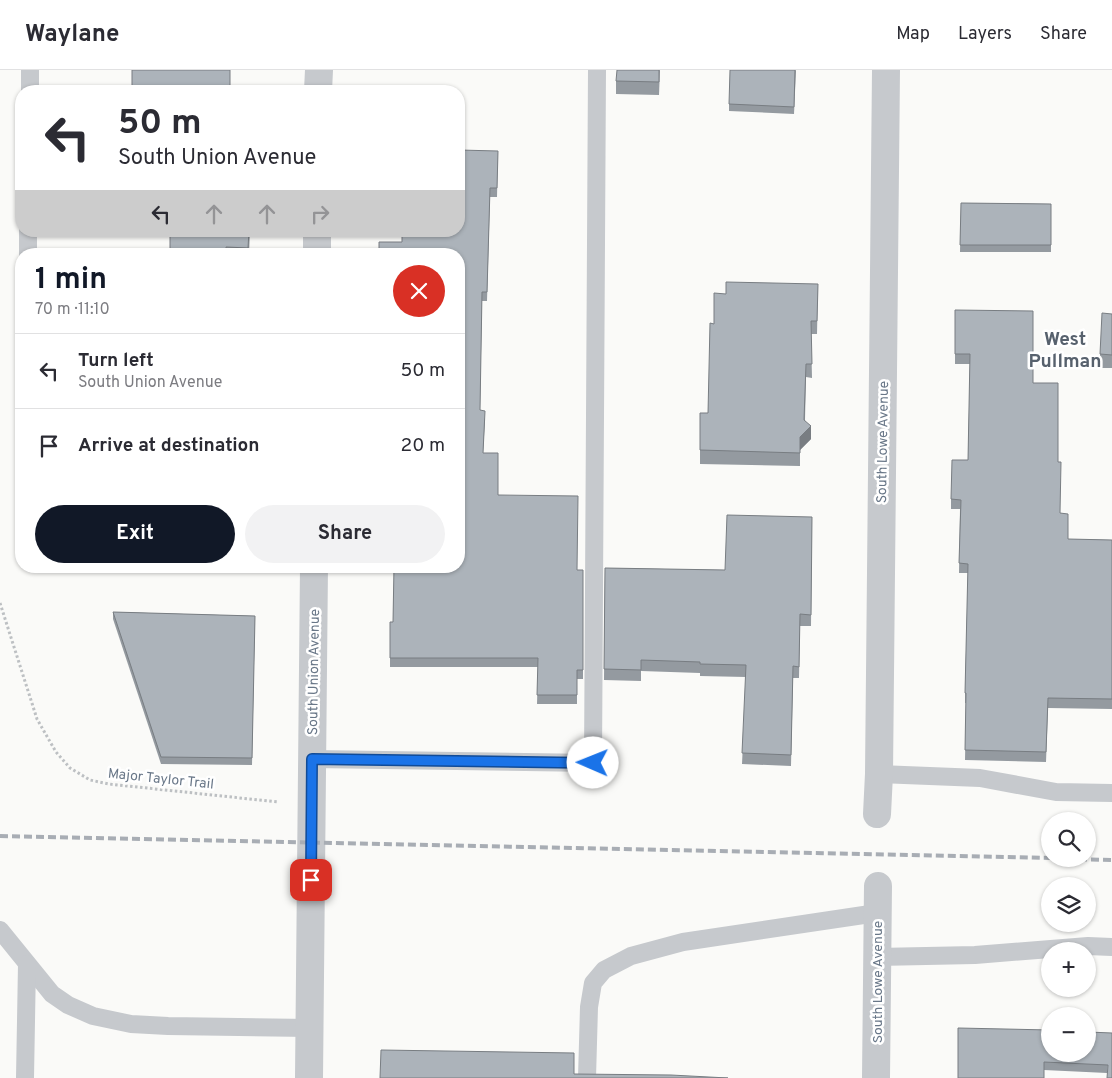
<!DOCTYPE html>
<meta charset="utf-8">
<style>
:root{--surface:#fff;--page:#f2f2f3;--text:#2b2b33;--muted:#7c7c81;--line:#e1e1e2;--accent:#111827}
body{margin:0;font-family:Overpass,sans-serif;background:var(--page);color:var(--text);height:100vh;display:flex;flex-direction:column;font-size:19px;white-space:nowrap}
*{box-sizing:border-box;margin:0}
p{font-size:16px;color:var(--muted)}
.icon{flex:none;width:28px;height:28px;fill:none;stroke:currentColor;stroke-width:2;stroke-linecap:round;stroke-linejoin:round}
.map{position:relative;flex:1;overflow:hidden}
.side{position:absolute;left:15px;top:178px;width:450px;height:325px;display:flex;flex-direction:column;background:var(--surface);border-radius:20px;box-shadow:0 1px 4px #0004}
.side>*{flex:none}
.banner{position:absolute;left:15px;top:15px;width:450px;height:152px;border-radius:20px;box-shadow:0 1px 4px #0004;background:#fff;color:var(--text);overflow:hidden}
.fabs{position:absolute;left:1041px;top:742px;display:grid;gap:10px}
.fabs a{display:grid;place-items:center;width:55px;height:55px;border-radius:50%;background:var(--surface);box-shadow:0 1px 4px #0004;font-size:25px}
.pin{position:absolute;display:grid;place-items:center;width:42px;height:42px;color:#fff;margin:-21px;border-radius:10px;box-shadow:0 2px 8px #0006}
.me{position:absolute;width:55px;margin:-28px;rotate:271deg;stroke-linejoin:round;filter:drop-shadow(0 0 4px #0008)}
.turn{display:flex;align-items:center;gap:18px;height:105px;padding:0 20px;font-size:22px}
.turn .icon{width:65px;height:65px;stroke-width:2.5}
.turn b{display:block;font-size:35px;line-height:42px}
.lanes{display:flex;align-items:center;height:48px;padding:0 20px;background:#0003;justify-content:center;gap:25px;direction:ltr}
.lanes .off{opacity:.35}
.round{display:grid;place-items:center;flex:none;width:52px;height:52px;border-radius:26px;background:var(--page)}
.overview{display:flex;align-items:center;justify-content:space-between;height:85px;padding:0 20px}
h1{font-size:30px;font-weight:700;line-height:38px;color:var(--accent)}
.primary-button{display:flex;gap:10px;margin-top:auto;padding:10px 20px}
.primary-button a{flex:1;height:58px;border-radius:30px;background:var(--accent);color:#fff;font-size:20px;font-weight:700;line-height:58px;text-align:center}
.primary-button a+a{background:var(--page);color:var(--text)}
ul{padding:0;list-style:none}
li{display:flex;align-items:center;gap:15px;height:75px;padding:0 20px;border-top:1px solid var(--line)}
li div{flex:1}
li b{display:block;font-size:19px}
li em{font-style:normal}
header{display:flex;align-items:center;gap:30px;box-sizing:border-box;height:70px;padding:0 25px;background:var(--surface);border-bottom:1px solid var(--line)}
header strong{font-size:24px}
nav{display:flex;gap:28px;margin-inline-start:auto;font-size:18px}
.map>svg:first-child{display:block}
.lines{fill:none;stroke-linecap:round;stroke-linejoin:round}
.path{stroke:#bdc0c3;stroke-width:3;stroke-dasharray:2.5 2.5;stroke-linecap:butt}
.lane{stroke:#c6c9cd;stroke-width:18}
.street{stroke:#c6c9cd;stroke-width:28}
.rail{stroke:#a8adb4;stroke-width:4;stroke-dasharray:8 4;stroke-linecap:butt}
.wall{fill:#949aa0}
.shaded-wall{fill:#787d82}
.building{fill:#acb3ba;stroke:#787d82}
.route-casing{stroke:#114b97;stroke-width:12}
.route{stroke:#1a73e8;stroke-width:9}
.labels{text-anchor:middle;stroke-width:5;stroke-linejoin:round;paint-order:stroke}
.street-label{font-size:14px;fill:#697788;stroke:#fff}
.district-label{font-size:19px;font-weight:bold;fill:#57616d;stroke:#fff}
</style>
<header>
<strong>Waylane</strong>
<nav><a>Map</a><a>Layers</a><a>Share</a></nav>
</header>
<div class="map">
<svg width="1112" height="1008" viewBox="0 0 1112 1008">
<rect width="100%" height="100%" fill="#fafaf8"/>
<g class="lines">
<polyline class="path" points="0,533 37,649 56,682 70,698 90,710 109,714 278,732"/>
<g class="lane">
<polyline points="30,21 30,0"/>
<polyline points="28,184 28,161"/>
<polyline points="312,689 593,693 597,0"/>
<polyline points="879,704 980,708 1056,722 1112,723"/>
<polyline points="0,860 52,924 68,935 93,946 131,954 168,956 310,958"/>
<polyline points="877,887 975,885 1088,876 1112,877"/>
<polyline points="25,1008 27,894"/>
<polyline points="587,1008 589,937 593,913 604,900 631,886 683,872 877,843"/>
</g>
<g class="street">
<polyline points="318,21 319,0"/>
<polyline points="317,184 317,161"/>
<polyline points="877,744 879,704 886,0"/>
<polyline points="309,1008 314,496"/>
<polyline points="876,1008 878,816"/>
</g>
<g class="rail">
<polyline points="0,766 1050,788"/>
<polyline points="1067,789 1112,790"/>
</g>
</g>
<g class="wall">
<polygon points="660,0 659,25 616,24 616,11"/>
<polygon points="796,0 794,44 729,41 729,34"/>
<polygon points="498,81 497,127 490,127 487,231 482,231 480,340 485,350 483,383 498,425 577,500 583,509 583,609 577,609 577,634 537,634 538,597 390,597 390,552 393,552 402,172"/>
<polygon points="961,133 1051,134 1051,182 960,182"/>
<polygon points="170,161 250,161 249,184 170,184"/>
<polygon points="818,214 817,264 811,264 812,308 806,307 805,350 811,369 800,380 800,396 700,394 700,343 708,343 714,254 726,224"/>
<polygon points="955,240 1033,313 1058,392 1060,443 1068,469 1112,470 1112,639 1048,638 1046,692 965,690 966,633 965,633 965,623 968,503 959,503 960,439 951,439 951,429 968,390 970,294 955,294"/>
<polygon points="1112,244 1112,298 1100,298 1100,284"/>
<polygon points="812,447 811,556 800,556 799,608 793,608 791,696 742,694 746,607 700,606 700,603 641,601 641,611 604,610 605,498 725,500"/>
<polygon points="113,542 255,546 252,695 161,694 113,549"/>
<polygon points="1112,963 1107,1003 1044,1000 958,1008"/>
</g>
<polygon class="shaded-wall" points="811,356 811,369 800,380 800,367"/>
<g class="building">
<rect x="132" y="0" width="98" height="21"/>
<polygon points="617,0 659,0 659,12 616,11"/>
<polygon points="730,0 795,0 794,37 729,34"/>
<polygon points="459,80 498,81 497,118 490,118 487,222 482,222 480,340 485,341 483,383 498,383 498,425 578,426 577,500 583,500 583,600 577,600 577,625 537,625 538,588 390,588 390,552 393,552 394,496 459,496 459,184 379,184 379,172 402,172 402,161 459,161"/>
<polygon points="961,133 1051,134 1051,175 960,175"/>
<polygon points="170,161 249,161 248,178 226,177 226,184 170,184"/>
<polygon points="726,212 818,214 817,251 811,251 812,294 806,294 804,350 811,356 800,367 800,383 700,380 700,343 708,343 710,253 714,254 714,223 726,224"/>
<polygon points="955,240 1033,241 1033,313 1058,313 1058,392 1061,392 1060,443 1068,444 1068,469 1112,470 1112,629 1048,628 1046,682 965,680 966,623 965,623 968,494 959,493 961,430 951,429 952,390 968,390 970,284 955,284"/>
<polygon points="1102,243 1112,244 1112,285 1100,284"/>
<polygon points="727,445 812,447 811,545 800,544 799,597 793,596 791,685 742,683 746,595 700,594 700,592 641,590 641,600 604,599 605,498 725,500"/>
<polygon points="113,542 255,546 252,688 161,687"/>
<polygon points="958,958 1050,960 1050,984 1088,984 1088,962 1112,963 1112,1008 1107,1008 1108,995 1044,992 1044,1008 958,1008"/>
<polygon points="381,980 574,983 574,1004 671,1005 728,1008 380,1008"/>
</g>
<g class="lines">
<g class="route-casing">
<polyline id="route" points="311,810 312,689 593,693"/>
</g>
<use href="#route" class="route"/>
</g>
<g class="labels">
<g class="street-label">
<text transform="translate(882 372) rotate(-89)" y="5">South Lowe Avenue</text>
<text transform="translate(313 602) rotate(-89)" y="5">South Union Avenue</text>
<text transform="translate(161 708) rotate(6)" y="5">Major Taylor Trail</text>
<text transform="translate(877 912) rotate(-90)" y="5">South Lowe Avenue</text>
</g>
<g class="district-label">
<text x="1065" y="275">West<tspan x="1065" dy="22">Pullman</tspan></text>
</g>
</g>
</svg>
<div class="fabs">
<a><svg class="icon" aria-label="search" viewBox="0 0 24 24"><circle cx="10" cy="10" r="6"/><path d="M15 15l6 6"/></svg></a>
<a><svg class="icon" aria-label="layers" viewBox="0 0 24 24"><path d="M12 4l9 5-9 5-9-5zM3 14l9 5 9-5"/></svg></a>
<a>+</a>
<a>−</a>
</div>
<div class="pin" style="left:311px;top:810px;background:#d93025"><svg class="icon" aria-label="arrive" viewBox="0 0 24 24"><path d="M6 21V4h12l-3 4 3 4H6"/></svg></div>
<svg class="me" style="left:593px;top:693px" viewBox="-20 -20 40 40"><circle r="19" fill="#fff"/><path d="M0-13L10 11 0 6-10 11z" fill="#1a73e8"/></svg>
<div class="banner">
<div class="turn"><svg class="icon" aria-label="left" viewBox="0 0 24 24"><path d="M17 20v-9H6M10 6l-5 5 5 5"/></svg><div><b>50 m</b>South Union Avenue</div></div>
<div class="lanes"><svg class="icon" aria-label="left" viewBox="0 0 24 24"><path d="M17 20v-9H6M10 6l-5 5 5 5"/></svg><svg class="icon off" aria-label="ahead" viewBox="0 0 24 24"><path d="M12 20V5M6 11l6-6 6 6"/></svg><svg class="icon off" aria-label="ahead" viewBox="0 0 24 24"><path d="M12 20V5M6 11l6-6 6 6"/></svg><svg class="icon off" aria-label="right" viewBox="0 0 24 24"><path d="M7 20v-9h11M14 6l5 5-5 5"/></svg></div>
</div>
<section class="side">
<div class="overview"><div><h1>1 min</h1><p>70 m · 11:10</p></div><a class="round" style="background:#d93025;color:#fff"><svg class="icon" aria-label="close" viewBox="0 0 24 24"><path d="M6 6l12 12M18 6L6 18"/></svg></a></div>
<ul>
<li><svg class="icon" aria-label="left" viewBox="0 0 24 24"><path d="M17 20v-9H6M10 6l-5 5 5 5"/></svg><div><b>Turn left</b><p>South Union Avenue</p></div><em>50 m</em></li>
<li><svg class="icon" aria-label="arrive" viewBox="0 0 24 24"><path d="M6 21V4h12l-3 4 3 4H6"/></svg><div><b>Arrive at destination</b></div><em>20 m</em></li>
</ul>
<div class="primary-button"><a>Exit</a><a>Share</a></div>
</section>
</div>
